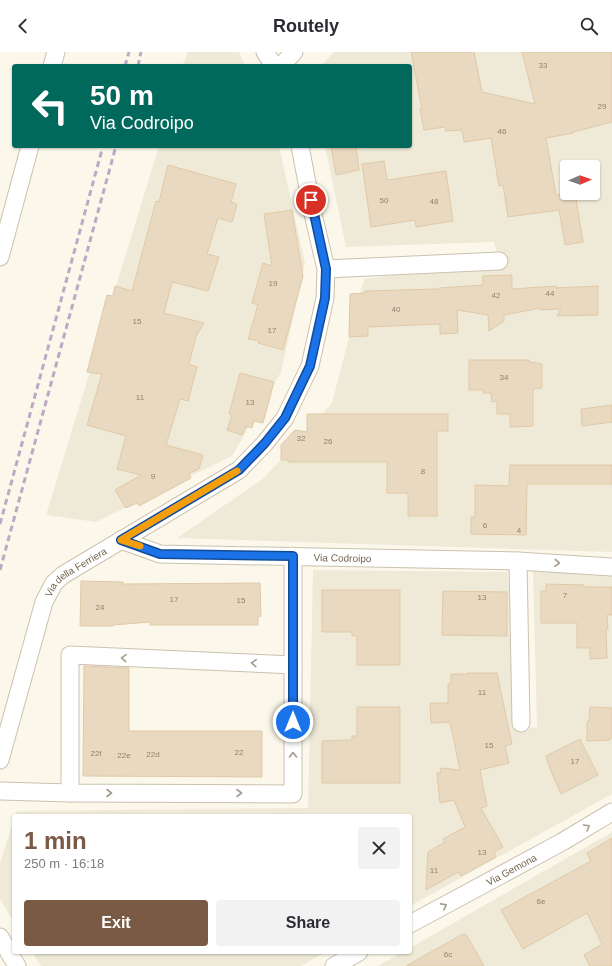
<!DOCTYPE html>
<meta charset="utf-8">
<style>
:root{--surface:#fff;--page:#f2f2f3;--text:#2b2b33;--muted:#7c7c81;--accent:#7a5a45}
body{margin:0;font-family:Arial,sans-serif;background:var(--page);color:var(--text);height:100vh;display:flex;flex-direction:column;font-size:15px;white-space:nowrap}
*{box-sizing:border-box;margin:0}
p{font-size:13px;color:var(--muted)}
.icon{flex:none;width:22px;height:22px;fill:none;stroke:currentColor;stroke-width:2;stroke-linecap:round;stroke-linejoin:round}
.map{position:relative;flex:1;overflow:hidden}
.side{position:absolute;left:12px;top:762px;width:400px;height:140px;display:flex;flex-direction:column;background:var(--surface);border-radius:4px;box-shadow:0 1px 3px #0004}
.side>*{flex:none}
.top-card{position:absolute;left:12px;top:12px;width:400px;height:84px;border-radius:4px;box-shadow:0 1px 3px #0004;background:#00695c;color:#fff;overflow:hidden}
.needle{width:26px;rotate:88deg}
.controls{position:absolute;left:560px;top:108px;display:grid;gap:8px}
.controls a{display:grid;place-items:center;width:40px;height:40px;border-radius:4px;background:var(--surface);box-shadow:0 1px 3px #0004;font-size:20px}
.pin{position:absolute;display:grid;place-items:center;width:34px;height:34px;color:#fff;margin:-17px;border:2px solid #fff;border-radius:50%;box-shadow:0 1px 4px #0007}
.me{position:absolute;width:44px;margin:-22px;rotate:0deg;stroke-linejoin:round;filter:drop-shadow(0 0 3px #0008)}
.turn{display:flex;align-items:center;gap:14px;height:84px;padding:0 12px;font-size:18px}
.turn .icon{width:52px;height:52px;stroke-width:2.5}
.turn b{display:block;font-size:28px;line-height:34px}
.round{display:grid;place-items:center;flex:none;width:42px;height:42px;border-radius:4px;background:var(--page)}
.summary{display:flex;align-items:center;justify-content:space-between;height:68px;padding:0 12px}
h1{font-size:24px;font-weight:800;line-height:30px;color:var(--accent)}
.cta{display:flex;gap:8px;margin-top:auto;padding:8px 12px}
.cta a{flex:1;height:46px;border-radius:4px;background:var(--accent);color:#fff;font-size:16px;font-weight:800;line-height:46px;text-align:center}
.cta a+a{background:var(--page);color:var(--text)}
header{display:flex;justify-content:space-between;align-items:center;height:52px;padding:0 12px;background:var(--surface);font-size:18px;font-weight:800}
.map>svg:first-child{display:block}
.residential{fill:#efead7;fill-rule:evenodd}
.building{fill:#e9d9c0;stroke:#e0c9a7}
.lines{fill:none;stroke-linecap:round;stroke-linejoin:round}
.street-casing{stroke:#cbc1af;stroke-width:19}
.street{stroke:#fff;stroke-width:17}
.rail{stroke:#bea9c5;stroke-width:3;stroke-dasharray:6 4;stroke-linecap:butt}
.oneway{stroke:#a59b8d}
.route-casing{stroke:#114b97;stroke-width:10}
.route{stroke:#1a73e8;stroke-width:7}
.slow{stroke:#f59e0b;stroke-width:7}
.labels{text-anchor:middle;stroke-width:3.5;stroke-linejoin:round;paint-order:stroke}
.number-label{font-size:8px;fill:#92826c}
.street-label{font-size:10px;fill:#756550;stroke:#fefcf2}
</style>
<header><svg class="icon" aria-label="back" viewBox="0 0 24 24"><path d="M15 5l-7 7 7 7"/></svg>Routely<svg class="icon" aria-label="search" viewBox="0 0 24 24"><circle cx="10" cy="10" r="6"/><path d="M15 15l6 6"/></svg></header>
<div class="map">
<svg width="612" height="914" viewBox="0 0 612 914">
<rect width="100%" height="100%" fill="#fbf8eb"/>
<g class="residential">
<polygon points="188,0 239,0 245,14 183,14"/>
<path d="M334,0H612V500L177,486L264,426L332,351L364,227L499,209L494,190L346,195L325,94H410V14H320ZM567,115H593V141H567Z"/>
<polygon points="159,94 279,94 305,211 281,320 232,404 96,470 46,463"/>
<polygon points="313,518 508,520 515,674 537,676 533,518 612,523 612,742 410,854 410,764 15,764 17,759 308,756"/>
<polygon points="14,767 14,870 0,847 0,811"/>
<polygon points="612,780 612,914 378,914 402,900 410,900 410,896"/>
<polygon points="32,900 326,900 301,914 41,914"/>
</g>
<g class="building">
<polygon points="411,0 474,0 482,40 535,52 522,0 612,0 612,70 573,80 573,81 546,86 556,143 566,141 575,141 583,190 565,193 559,158 508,165 503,133 499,134 491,86 464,90 462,78 446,79 445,75 424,78 420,57 422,57"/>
<polygon points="331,94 356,94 359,118 336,123"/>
<polygon points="384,109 387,128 446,119 453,169 416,175 415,168 371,175 362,112"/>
<polygon points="168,113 236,132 231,150 237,152 232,170 218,166 207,202 219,205 208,239 172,230 164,261 204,271 196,284 189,312 197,315 188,349 180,347 166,393 203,403 199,417 189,421 191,426 139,454 137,451 126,456 115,438 141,423 117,417 126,384 87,373 102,322 87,320 107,243 113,244 115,234 132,239 156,149 159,150"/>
<polygon points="292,158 303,224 283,298 258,291 259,289 248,287 258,253 252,251 263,211 272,214 264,162"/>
<polygon points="512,223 512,237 556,234 556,236 598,234 598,263 557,264 561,257 541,258 541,256 504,263 504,269 489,279 488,263 457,258 458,281 440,282 440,272 368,275 368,284 349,285 350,242 365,241 365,239 439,237 439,236 483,233 483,224"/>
<polygon points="469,308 529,308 529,310 542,312 542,336 533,337 533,374 510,375 510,362 497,362 497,349 492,350 491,341 483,341 483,338 469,338"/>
<polygon points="240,321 274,330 263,371 254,369 252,376 246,374 242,383 227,378 232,363 229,362"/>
<polygon points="612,353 612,370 582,374 581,357"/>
<polygon points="307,362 448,362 448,379 437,379 437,464 408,464 408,441 387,441 387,410 288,410 288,408 281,408 281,393 295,378 307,380"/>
<polygon points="510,413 612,413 612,432 527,432 526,483 471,482 471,465 475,465 475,433 509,434"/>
<polygon points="81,529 123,530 123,532 260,531 261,564 258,565 258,573 150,573 150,570 113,573 113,574 80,574"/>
<polygon points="546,532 584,533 584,535 612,535 612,563 607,563 608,577 606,577 607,606 590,607 590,596 577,596 577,571 541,571 541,539 546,539"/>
<polygon points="322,538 400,538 400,613 357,613 357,584 352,584 352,580 322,580"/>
<polygon points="443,539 507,540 507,584 442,583"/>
<polygon points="84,614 129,616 129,679 262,679 262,725 83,724"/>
<polygon points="467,621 497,621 512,692 505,694 509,711 480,718 487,754 481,756 503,795 494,800 496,805 461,824 458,820 426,838 428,800 445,790 443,787 465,775 454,748 440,751 437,721 440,721 441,716 460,718 450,670 431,671 430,651 448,651 448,632 451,632 451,622 468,622"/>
<polygon points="357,655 400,655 400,731 322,731 322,689 352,688 352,684 357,684"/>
<polygon points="590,655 612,656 612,686 610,686 610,688 587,689 587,670 589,669"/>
<polygon points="580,687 598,723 561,742 551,719 546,704"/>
<polygon points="612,786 612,914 590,914 584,903 602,892 587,861 523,897 501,858 591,809 587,801"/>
<polygon points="463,882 464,883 466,882 484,914 406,914"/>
</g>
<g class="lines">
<g class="street-casing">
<g id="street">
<polyline points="265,0 274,14"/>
<polyline points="52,14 56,0"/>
<polyline points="281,14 294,0"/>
<polyline points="0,205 30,94"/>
<polyline points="326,217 499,209"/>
<path id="s1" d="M121,488L160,502L518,509L612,515"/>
<polyline points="518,509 521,671"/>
<path id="s2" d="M0,708L44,550L54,531L63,523L239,418L265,391L285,366L310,314L325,246L326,217L313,162L300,94"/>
<polyline points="0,739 70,741 293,742 293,504"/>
<polyline points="70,741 70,603 293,613"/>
<path id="s3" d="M410,872L562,790L612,760"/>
<polyline points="0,885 17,914"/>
<polyline points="334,914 359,900"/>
</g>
</g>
<use href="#street" class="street"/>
<g class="rail">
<polyline points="125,14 129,0"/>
<polyline points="138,14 141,0"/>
<polyline points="0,472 103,94"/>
<polyline points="0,518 116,94"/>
</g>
</g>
<defs><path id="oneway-chevron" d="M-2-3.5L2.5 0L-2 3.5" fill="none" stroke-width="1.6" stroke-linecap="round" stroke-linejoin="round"/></defs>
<g class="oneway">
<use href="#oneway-chevron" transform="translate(557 511) rotate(4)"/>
<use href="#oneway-chevron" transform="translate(124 606) rotate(-177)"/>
<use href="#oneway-chevron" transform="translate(254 611) rotate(-177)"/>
<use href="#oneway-chevron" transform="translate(293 703) rotate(-90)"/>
<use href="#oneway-chevron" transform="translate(109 741)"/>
<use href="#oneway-chevron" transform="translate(239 741)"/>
<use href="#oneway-chevron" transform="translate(587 775) rotate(-31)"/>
<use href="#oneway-chevron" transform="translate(444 854) rotate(-28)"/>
</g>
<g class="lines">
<g class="route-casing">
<polyline id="route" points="293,670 293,504 160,502 121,488 239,418 265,391 285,366 310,314 325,246 326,217 311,148"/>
</g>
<use href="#route" class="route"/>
<polyline class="slow" points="140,494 121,488 237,419"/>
</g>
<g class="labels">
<g class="number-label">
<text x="543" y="16">33</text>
<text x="602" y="57">29</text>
<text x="502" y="82">46</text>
<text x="384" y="151">50</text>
<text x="434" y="152">48</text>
<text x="273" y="234">19</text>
<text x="550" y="244">44</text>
<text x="496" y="246">42</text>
<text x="396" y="260">40</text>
<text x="137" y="272">15</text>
<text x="272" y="281">17</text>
<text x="504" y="328">34</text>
<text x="140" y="348">11</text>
<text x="250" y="353">13</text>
<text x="301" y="389">32</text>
<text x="328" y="392">26</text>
<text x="423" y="422">8</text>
<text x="153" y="427">9</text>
<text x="485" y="476">6</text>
<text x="519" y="481">4</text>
<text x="565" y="546">7</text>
<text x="482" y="548">13</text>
<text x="174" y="550">17</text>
<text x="241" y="551">15</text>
<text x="100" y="558">24</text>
<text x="482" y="643">11</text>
<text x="489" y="696">15</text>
<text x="239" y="703">22</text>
<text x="96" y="704">22f</text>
<text x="153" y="705">22d</text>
<text x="124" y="706">22e</text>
<text x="575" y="712">17</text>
<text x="482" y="803">13</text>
<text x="434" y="821">11</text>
<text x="541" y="852">6e</text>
<text x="448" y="905">6c</text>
</g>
<g class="street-label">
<text dy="4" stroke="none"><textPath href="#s1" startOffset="224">Via Codroipo</textPath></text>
<text dy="4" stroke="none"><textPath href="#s2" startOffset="209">Via della Ferriera</textPath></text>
<text dy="4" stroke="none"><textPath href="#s3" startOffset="115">Via Gemona</textPath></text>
</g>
</g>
</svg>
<div class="controls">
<a><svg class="needle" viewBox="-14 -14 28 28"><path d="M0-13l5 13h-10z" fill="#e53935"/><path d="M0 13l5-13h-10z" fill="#7c7c81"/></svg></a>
</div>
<div class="pin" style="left:311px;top:148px;background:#d93025"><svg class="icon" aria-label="arrive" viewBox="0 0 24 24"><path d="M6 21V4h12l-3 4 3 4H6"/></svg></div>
<svg class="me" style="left:293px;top:670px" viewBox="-20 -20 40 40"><circle r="17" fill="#1a73e8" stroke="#fff" stroke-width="3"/><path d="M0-11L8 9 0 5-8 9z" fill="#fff"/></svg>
<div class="top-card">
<div class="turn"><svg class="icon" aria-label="left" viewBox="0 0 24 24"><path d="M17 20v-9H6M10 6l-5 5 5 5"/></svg><div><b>50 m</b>Via Codroipo</div></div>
</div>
<section class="side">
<div class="summary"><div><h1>1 min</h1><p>250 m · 16:18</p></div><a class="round"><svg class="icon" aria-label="close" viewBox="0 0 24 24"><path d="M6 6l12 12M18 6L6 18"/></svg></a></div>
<div class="cta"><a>Exit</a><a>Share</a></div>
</section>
</div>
